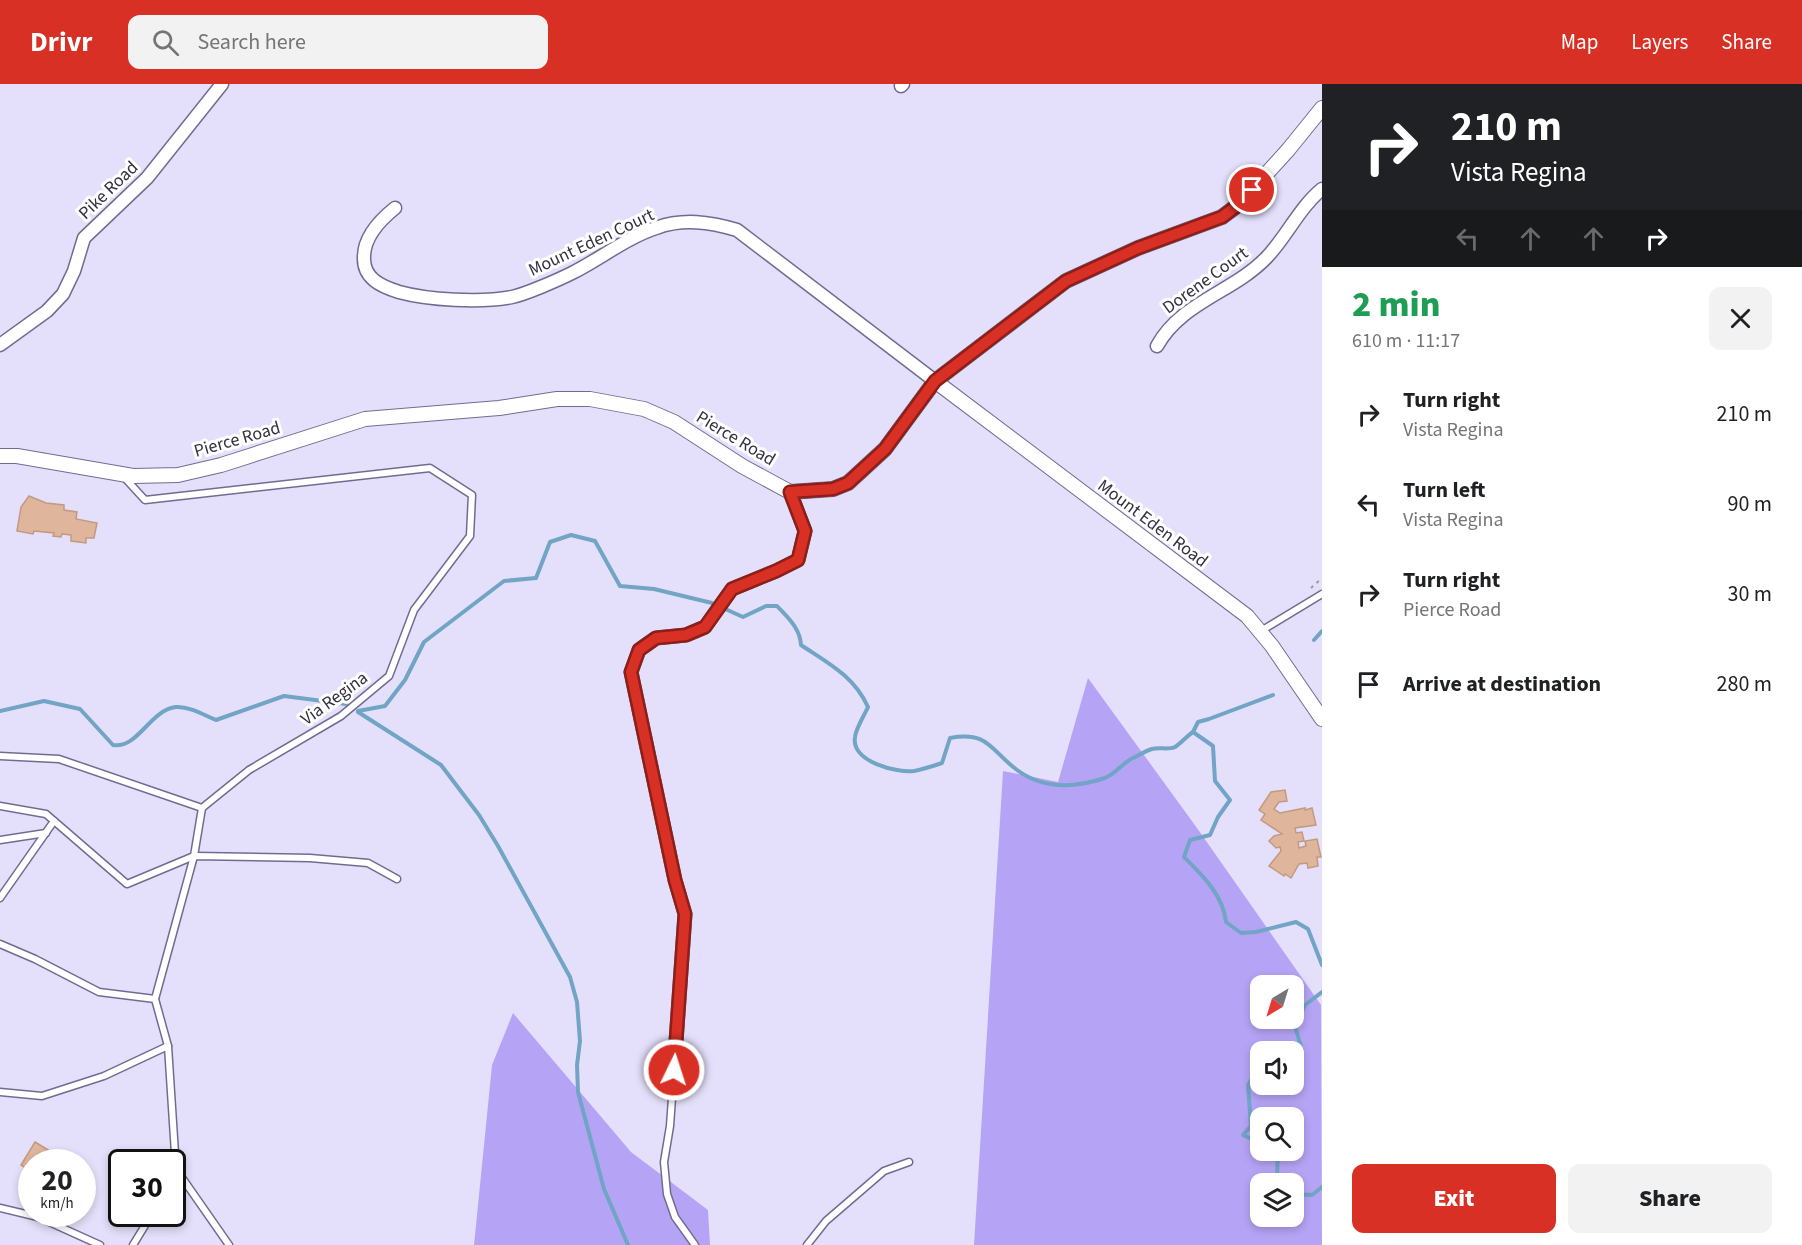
<!DOCTYPE html>
<meta charset="utf-8">
<style>
:root{--surface:#fff;--page:#f2f2f2;--text:#202124;--muted:#757577;--accent:#d93025}
body{margin:0;font-family:"Source Sans 3",sans-serif;background:var(--page);color:var(--text);height:100vh;display:flex;flex-direction:column;font-size:22px;white-space:nowrap}
*{box-sizing:border-box;margin:0}
p{font-size:20px;color:var(--muted)}
.icon{flex:none;width:33px;height:33px;fill:none;stroke:currentColor;stroke-width:2;stroke-linecap:round;stroke-linejoin:round}
.map{position:relative;flex:1;overflow:hidden}
.side{display:flex;flex-direction:column;background:var(--surface);width:480px}
.side>*{flex:none}
.top-card{background:#202124;color:#fff;overflow:hidden}
.needle{width:39px;rotate:218deg}
.buttons{position:absolute;left:1250px;top:891px;display:grid;gap:12px}
.buttons a{display:grid;place-items:center;width:54px;height:54px;border-radius:12px;background:var(--surface);box-shadow:0 3px 9px #0003;font-size:30px}
.speed{position:absolute;left:18px;top:1065px;display:flex;gap:12px;font-size:30px;font-weight:700;text-align:center}
.speed>*{display:grid;place-content:center;width:78px;height:78px;border-radius:50%;background:var(--surface);box-shadow:0 3px 9px #0003;line-height:1}
.speed small{font-size:15px;font-weight:400}
.speed .limit{border:3px solid #111;border-radius:9px;background:#fff;color:#111}
.pin{position:absolute;display:grid;place-items:center;width:51px;height:51px;color:#fff;margin:-26px;border:3px solid #fff;border-radius:50%;box-shadow:0 2px 6px #0007}
.me{position:absolute;width:66px;margin:-33px;rotate:4deg;stroke-linejoin:round;filter:drop-shadow(0 0 4px #0008)}
.turn{display:flex;align-items:center;gap:21px;height:126px;padding:0 30px;font-size:27px}
.turn .icon{width:78px;height:78px;stroke-width:2.5}
.turn b{display:block;font-size:42px;line-height:51px}
.lanes{display:flex;align-items:center;height:57px;padding:0 30px;background:#0003;justify-content:center;gap:30px;direction:ltr}
.lanes .off{opacity:.35}
.round{display:grid;place-items:center;flex:none;width:63px;height:63px;border-radius:12px;background:var(--page)}
.overview{display:flex;align-items:center;justify-content:space-between;height:102px;padding:0 30px}
h1{font-size:36px;font-weight:800;line-height:45px;color:#1e9e55}
.cta{display:flex;gap:12px;margin-top:auto;padding:12px 30px}
.cta a{flex:1;height:69px;border-radius:12px;background:var(--accent);color:#fff;font-size:24px;font-weight:800;line-height:69px;text-align:center}
.cta a+a{background:var(--page);color:var(--text)}
ul{padding:0;list-style:none}
li{display:flex;align-items:center;gap:18px;height:90px;padding:0 30px}
li div{flex:1}
li b{display:block;font-size:22px}
li em{font-style:normal}
header{display:flex;align-items:center;gap:36px;box-sizing:border-box;height:84px;padding:0 30px;background:var(--accent);color:#fff}
header strong{font-size:28px}
nav{display:flex;gap:33px;margin-inline-start:auto;font-size:21px}
.search{width:420px;height:54px;background:var(--page);display:flex;align-items:center;gap:15px;box-sizing:border-box;padding:0 21px;border-radius:12px;color:var(--muted);font-size:22px}
main{display:flex;flex:1;min-height:0}
.map>svg:first-child{display:block}
.green{fill:#b5a4f5;fill-rule:evenodd}
.lines{fill:none;stroke-linecap:round;stroke-linejoin:round}
.stream{stroke:#71a4c5;stroke-width:4}
.building{fill:#dfb59c;stroke:#c29981;stroke-width:1.5}
.service-casing{stroke:#726b91;stroke-width:9}
.minor-casing{stroke:#726b91;stroke-width:15}
.tertiary-casing{stroke:#726b91;stroke-width:16}
.path{stroke:#9995ac;stroke-width:2;stroke-dasharray:3 4.5;stroke-linecap:butt}
.service{stroke:#fff;stroke-width:6}
.minor{stroke:#fff;stroke-width:12}
.tertiary{stroke:#fff;stroke-width:14}
.route-casing{stroke:#8d1f18;stroke-width:15}
.route{stroke:#d93025;stroke-width:10}
.labels{text-anchor:middle;stroke-width:6;stroke-linejoin:round;paint-order:stroke}
.street-label{font-size:18px;fill:#333041;stroke:#fff}
</style>
<header>
<strong>Drivr</strong>
<div class="search"><svg class="icon" aria-label="search" viewBox="0 0 24 24"><circle cx="10" cy="10" r="6"/><path d="M15 15l6 6"/></svg>Search here</div>
<nav><a>Map</a><a>Layers</a><a>Share</a></nav>
</header>
<main>
<div class="map">
<svg width="1322" height="1161" viewBox="0 0 1322 1161">
<rect width="100%" height="100%" fill="#e4e0fb"/>
<g class="green">
<path d="M1088,594L1197,744L1321,921L1322,1161H974L1003,687L1058,698ZM1260,902H1293V934H1260ZM1260,968H1293V1000H1260ZM1260,1034H1293V1066H1260ZM1260,1100H1293V1132H1260Z"/>
<polygon points="513,929 631,1068 708,1126 710,1161 474,1161 492,981"/>
</g>
<g class="lines">
<g class="stream">
<polyline points="1314,556 1322,547"/>
<path d="M0,627L44,617L80,625L113,661C138,665 150,626 176,623C189,622 204,631 216,636L284,612L346,620"/>
<path d="M358,627L385,622L405,596L424,558L504,497L536,494L550,458L571,451L595,457L620,502L654,505L712,519L743,533L766,522H777C788,534 800,544 801,561C828,579 854,592 868,623C864,632 856,644 855,653C851,678 897,689 914,687C924,685 933,682 942,679L950,654C989,647 990,666 1017,686C1043,705 1075,704 1105,694C1115,690 1122,680 1131,675C1138,672 1145,667 1152,665C1159,663 1169,666 1175,663C1181,659 1187,652 1193,648L1213,662L1215,697L1230,716L1218,733L1210,751L1190,756L1184,773C1203,792 1223,811 1226,838L1241,849L1256,848L1296,838L1308,845L1322,881"/>
<polyline points="358,628 441,681 479,731 498,762 570,893 577,918 580,957 577,981 578,1008 604,1105 628,1161"/>
<polyline points="1193,648 1198,638 1209,635 1273,611"/>
<polyline points="1260,988 1256,988 1248,1001 1251,1042 1243,1051 1256,1057 1260,1055"/>
<polyline points="1293,989 1302,966 1295,942 1305,921 1322,908"/>
<polyline points="1278,1066 1277,1094 1281,1100"/>
<polyline points="1293,1110 1312,1111 1322,1103"/>
</g>
</g>
<g class="building">
<polygon points="29,412 46,419 64,421 64,426 77,428 76,435 97,439 94,454 86,454 86,459 71,457 71,451 62,450 61,453 53,452 54,449 34,447 33,450 17,447 21,423"/>
<polygon points="1285,706 1287,717 1279,718 1274,725 1280,729 1305,724 1305,726 1312,724 1316,741 1295,744 1296,749 1302,748 1304,757 1298,758 1299,764 1306,762 1305,757 1317,755 1321,773 1317,773 1318,782 1308,784 1307,779 1299,780 1291,794 1285,790 1284,792 1269,782 1281,767 1280,763 1276,764 1269,757 1274,752 1282,750 1261,736 1265,730 1259,726 1271,708"/>
<polygon points="35,1058 68,1078 32,1078 32,1088 21,1081"/>
</g>
<g class="lines">
<g class="service-casing">
<g id="service">
<polyline points="123,392 145,416 430,384 472,411 470,452 414,526 389,592 341,632 249,686 202,724 194,772 155,915 168,962 176,1085 229,1161"/>
<polyline points="1261,547 1322,510"/>
<polyline points="0,672 59,675 202,724"/>
<polyline points="0,722 46,730 127,800 194,772 310,774 368,779 397,795"/>
<polyline points="0,756 46,749"/>
<polyline points="0,814 54,737"/>
<polyline points="0,860 35,875 99,908 155,915"/>
<polyline points="674,986 670,1042 664,1078 667,1110 675,1133 695,1161"/>
<polyline points="0,1008 42,1012 104,992 168,962"/>
<polyline points="0,1124 38,1133 100,1161"/>
<polyline points="133,1161 152,1130"/>
<polyline points="807,1161 826,1137 884,1087 909,1078"/>
</g>
</g>
<g class="minor-casing">
<g id="minor">
<polyline points="901,2 903,0"/>
<path d="M395,124C380,136 364,153 364,173C363,194 380,202 399,208C428,216 481,219 512,213C526,210 558,196 572,189C600,175 626,154 656,144C683,134 710,138 737,146L935,297"/>
<polyline points="0,261 47,227 63,210 74,187 84,154 147,94 222,0"/>
<path d="M1157,262C1181,218 1234,208 1267,173C1287,152 1299,124 1322,105"/>
<polyline points="674,986 685,830 675,796 631,588 639,566 656,554 686,551 705,543 732,505 776,487 798,476 805,447 790,408"/>
</g>
</g>
<g class="tertiary-casing">
<g id="tertiary">
<polyline points="935,297 1247,532 1272,562 1322,635"/>
<polyline points="0,372 17,372 133,392 178,391 221,381 365,335 499,324 557,315 590,315 644,325 674,338 742,382 790,408 833,405 848,399 885,365 935,297 1066,197 1138,164 1222,133 1238,121 1288,66 1322,24"/>
</g>
</g>
<polyline class="path" points="1311,504 1322,494"/>
<use href="#service" class="service"/>
<use href="#minor" class="minor"/>
<use href="#tertiary" class="tertiary"/>
</g>
<g class="lines">
<g class="route-casing">
<polyline id="route" points="674,986 685,830 675,796 631,588 639,566 656,554 686,551 705,543 732,505 776,487 798,476 805,447 790,408 833,405 848,399 885,365 935,297 1066,197 1138,164 1222,133 1238,121 1252,106"/>
</g>
<use href="#route" class="route"/>
</g>
<g class="labels">
<g class="street-label">
<text transform="translate(108 106) rotate(-44)" y="6">Pike Road</text>
<text transform="translate(591 158) rotate(-25)" y="6">Mount Eden Court</text>
<text transform="translate(1205 196) rotate(-36)" y="6">Dorene Court</text>
<text transform="translate(736 354) rotate(31)" y="6">Pierce Road</text>
<text transform="translate(237 355) rotate(-16)" y="6">Pierce Road</text>
<text transform="translate(1153 439) rotate(37)" y="6">Mount Eden Road</text>
<text transform="translate(334 614) rotate(-36)" y="6">Via Regina</text>
</g>
</g>
</svg>
<div class="buttons">
<a><svg class="needle" viewBox="-14 -14 28 28"><path d="M0-13l5 13h-10z" fill="#e53935"/><path d="M0 13l5-13h-10z" fill="#757577"/></svg></a>
<a><svg class="icon" aria-label="sound" viewBox="0 0 24 24"><path d="M4 9h4l5-4v14l-5-4H4zM17 9q2 3 0 6"/></svg></a>
<a><svg class="icon" aria-label="search" viewBox="0 0 24 24"><circle cx="10" cy="10" r="6"/><path d="M15 15l6 6"/></svg></a>
<a><svg class="icon" aria-label="layers" viewBox="0 0 24 24"><path d="M12 4l9 5-9 5-9-5zM3 14l9 5 9-5"/></svg></a>
</div>
<div class="speed"><div>20<small>km/h</small></div><div class="limit">30</div></div>
<div class="pin" style="left:1252px;top:106px;background:#d93025"><svg class="icon" aria-label="arrive" viewBox="0 0 24 24"><path d="M6 21V4h12l-3 4 3 4H6"/></svg></div>
<svg class="me" style="left:674px;top:986px" viewBox="-20 -20 40 40"><circle r="17" fill="#d93025" stroke="#fff" stroke-width="3"/><path d="M0-11L8 9 0 5-8 9z" fill="#fff"/></svg>
</div>
<section class="side">
<div class="top-card">
<div class="turn"><svg class="icon" aria-label="right" viewBox="0 0 24 24"><path d="M7 20v-9h11M14 6l5 5-5 5"/></svg><div><b>210 m</b>Vista Regina</div></div>
<div class="lanes"><svg class="icon off" aria-label="left" viewBox="0 0 24 24"><path d="M17 20v-9H6M10 6l-5 5 5 5"/></svg><svg class="icon off" aria-label="ahead" viewBox="0 0 24 24"><path d="M12 20V5M6 11l6-6 6 6"/></svg><svg class="icon off" aria-label="ahead" viewBox="0 0 24 24"><path d="M12 20V5M6 11l6-6 6 6"/></svg><svg class="icon" aria-label="right" viewBox="0 0 24 24"><path d="M7 20v-9h11M14 6l5 5-5 5"/></svg></div>
</div>
<div class="overview"><div><h1>2 min</h1><p>610 m · 11:17</p></div><a class="round"><svg class="icon" aria-label="close" viewBox="0 0 24 24"><path d="M6 6l12 12M18 6L6 18"/></svg></a></div>
<ul>
<li><svg class="icon" aria-label="right" viewBox="0 0 24 24"><path d="M7 20v-9h11M14 6l5 5-5 5"/></svg><div><b>Turn right</b><p>Vista Regina</p></div><em>210 m</em></li>
<li><svg class="icon" aria-label="left" viewBox="0 0 24 24"><path d="M17 20v-9H6M10 6l-5 5 5 5"/></svg><div><b>Turn left</b><p>Vista Regina</p></div><em>90 m</em></li>
<li><svg class="icon" aria-label="right" viewBox="0 0 24 24"><path d="M7 20v-9h11M14 6l5 5-5 5"/></svg><div><b>Turn right</b><p>Pierce Road</p></div><em>30 m</em></li>
<li><svg class="icon" aria-label="arrive" viewBox="0 0 24 24"><path d="M6 21V4h12l-3 4 3 4H6"/></svg><div><b>Arrive at destination</b></div><em>280 m</em></li>
</ul>
<div class="cta"><a>Exit</a><a>Share</a></div>
</section>
</main>
